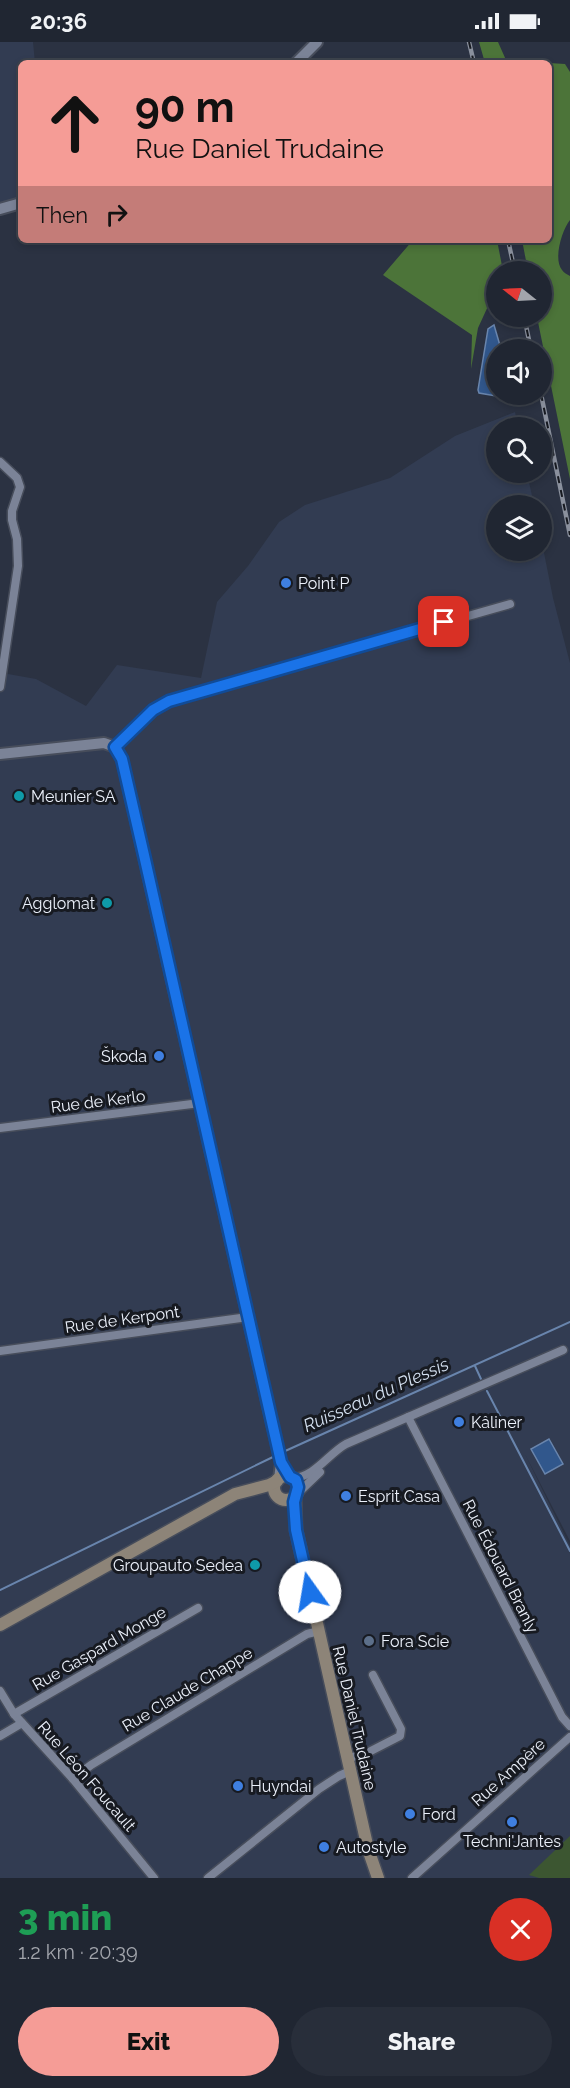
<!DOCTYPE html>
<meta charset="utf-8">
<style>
:root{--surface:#202632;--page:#282e3a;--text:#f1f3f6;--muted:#a2a5ac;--line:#3d434d;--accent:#f59c96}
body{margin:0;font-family:Raleway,sans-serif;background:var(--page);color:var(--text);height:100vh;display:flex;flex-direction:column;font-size:22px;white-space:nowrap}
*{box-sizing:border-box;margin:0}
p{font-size:20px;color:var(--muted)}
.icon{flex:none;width:33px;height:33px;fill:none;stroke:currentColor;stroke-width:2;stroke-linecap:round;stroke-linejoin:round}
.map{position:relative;height:1836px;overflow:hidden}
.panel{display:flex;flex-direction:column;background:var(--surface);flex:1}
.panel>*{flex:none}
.guide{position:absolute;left:18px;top:18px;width:534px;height:183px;border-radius:9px;box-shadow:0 3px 9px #0003,0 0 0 2px var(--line);background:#f59c96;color:#111;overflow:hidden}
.needle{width:39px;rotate:288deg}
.controls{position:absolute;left:486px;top:219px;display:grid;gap:12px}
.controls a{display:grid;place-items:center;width:66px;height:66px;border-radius:50%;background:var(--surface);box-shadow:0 3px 9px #0003,0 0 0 2px var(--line);font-size:30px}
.pin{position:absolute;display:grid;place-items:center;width:51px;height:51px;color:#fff;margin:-26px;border-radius:12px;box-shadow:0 3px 9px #0006}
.me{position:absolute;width:66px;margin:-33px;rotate:347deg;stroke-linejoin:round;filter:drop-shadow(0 0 4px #0008)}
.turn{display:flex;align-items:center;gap:21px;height:126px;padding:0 18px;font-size:27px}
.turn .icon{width:78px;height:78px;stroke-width:2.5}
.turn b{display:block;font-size:42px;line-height:51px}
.then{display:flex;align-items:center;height:57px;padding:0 18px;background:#0003;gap:12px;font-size:22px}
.round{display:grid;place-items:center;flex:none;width:63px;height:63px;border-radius:32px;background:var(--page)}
.overview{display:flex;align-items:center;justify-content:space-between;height:102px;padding:0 18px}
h1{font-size:36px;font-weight:800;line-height:45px;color:#1e9e55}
.action{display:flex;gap:12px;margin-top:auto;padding:12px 18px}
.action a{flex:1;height:69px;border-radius:36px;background:var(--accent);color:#111;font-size:24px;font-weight:800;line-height:69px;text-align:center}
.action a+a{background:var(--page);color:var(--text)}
.status{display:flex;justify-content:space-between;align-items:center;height:42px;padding:0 30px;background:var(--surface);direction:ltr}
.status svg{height:16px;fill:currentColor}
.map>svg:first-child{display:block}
.built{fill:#323c52}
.green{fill:#3c5631}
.forest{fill:#4c7439}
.water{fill:#31578c;stroke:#6985ad;stroke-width:1.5}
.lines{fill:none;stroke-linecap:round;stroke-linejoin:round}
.stream{stroke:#6985ad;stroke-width:2}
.minor-casing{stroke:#474d5b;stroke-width:11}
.tertiary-casing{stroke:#474d5b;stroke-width:14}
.secondary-casing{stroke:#474d5b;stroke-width:15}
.minor{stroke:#7b8397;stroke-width:8}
.tertiary{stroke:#7b8397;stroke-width:10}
.secondary{stroke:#8d8478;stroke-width:12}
.rail-casing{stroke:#8a909d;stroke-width:4.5}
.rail{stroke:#171a21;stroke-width:2;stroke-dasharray:7;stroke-linecap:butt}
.route-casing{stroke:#114b97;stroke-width:15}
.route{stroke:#1a73e8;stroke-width:10}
.shop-dot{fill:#3f7fe0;stroke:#171a21;stroke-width:2}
.culture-dot{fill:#0f9aa8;stroke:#171a21;stroke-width:2}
.service-dot{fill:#5c6f8a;stroke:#171a21;stroke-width:2}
.labels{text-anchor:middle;stroke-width:6;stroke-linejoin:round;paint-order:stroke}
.poi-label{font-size:16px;fill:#ecf1fb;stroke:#171a21;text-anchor:start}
.street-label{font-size:16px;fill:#ecf1fb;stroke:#171a21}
.water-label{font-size:18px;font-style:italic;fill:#d3dfef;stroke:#171a21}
</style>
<div class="status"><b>20:36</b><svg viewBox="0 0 49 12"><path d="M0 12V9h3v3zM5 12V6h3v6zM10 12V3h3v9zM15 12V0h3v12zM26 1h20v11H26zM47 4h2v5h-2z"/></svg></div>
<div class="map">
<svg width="570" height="1836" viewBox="0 0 570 1836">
<rect width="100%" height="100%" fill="#2b3242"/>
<g class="built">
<polygon points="0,0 33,0 35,21 21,21 21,157 0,163"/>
<polygon points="515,370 518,385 496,386 496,430 527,431 534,463 496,464 496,508 542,508 542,501 553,556 570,621 570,1499 525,1412 570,1504 570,1810 542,1836 0,1836 0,635 8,632 36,637 86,664 117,623 201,636 217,560 248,524 279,480 305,463 390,436 455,394"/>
</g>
<polygon class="green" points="570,1794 570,1836 539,1836 529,1833"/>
<g class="forest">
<polygon points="479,0 498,0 506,18 548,21 485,21"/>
<path d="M549,21L565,22L570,30V178C562,188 553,217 562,228C564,231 567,232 570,234V437L537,275L542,274V230L528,229L522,198H549Z"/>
<polygon points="413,198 497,198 503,229 496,230 496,234 490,237 489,262 478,286 471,327 472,293 383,233"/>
</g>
<g class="water">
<polygon points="494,283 501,307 496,308 496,336 493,333 491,337 494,341 496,338 496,352 504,353 502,355 479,351 478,348 488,287"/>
<polygon points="549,1397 563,1422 545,1432 531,1407"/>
</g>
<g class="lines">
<g class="stream">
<polyline points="475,1324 481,1337"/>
<polyline points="487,1349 570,1509"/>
<polyline points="283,1410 570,1280"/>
<polyline points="0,1548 275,1414"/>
</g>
<g class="minor-casing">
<g id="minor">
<polyline points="0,420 17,436 20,445 12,469 12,478 17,497 18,524 0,645"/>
<polyline points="115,705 153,668 169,659 510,562"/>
<polyline points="0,1086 200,1061"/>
<polyline points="0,1309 248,1275"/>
<polyline points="408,1375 562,1675 570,1684"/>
<path d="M293,1436C315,1435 328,1412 346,1402L563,1308"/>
<polyline points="297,1452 320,1430"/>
<polyline points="0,1649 14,1672 73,1737 154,1836"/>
<polyline points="14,1672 198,1566"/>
<polyline points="0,1694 22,1681"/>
<polyline points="347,1716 363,1713 400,1694 401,1687 373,1633"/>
<polyline points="73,1737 91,1723 307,1592 319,1589"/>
<polyline points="208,1836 319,1747 339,1734 350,1729"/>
<polyline points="412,1836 570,1695"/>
</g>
</g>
<g class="tertiary-casing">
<g id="tertiary">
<polyline points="296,21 317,0"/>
<polyline points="0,167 21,161"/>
<polyline points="0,712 104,701 115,705 122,717 281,1421 279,1437"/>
<polyline points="281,1421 290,1435"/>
</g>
</g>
<g class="secondary-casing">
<g id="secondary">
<circle cx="286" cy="1446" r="12"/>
<polyline points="295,1454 296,1488 368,1807 378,1836"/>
<polyline points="0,1583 235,1452 269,1443 277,1439"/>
</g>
</g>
<use href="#minor" class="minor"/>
<use href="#tertiary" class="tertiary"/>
<use href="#secondary" class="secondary"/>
<g class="rail-casing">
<g id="rail">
<polyline points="469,0 474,21"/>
<polyline points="508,198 515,230"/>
<polyline points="524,274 531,308"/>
<polyline points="541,352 570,493"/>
</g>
</g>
<use href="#rail" class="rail"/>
</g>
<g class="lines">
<g class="route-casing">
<polyline id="route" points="310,1550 296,1488 294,1460 298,1445 296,1438 290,1435 281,1420 144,813 122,717 115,705 153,668 169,659 444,580"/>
</g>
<use href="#route" class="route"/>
</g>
<g class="shop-dot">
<circle cx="286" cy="541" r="6"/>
<circle cx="159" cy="1014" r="6"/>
<circle cx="459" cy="1380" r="6"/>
<circle cx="346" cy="1454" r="6"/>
<circle cx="238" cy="1744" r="6"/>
<circle cx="410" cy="1772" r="6"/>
<circle cx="512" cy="1780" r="6"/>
<circle cx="324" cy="1805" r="6"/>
</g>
<g class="culture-dot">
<circle cx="19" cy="754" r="6"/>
<circle cx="107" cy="861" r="6"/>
<circle cx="255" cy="1523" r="6"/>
</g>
<circle class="service-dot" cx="369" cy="1599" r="6"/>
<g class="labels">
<g class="poi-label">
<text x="298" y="547">Point P</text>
<text x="31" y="760">Meunier SA</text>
<text x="95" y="867" text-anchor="end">Agglomat</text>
<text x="147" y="1020" text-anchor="end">Škoda</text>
<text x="471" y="1386">Kâliner</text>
<text x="358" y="1460">Esprit Casa</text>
<text x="243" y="1529" text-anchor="end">Groupauto Sedea</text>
<text x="381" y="1605">Fora Scie</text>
<text x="250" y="1750">Huyndai</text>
<text x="422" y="1778">Ford</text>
<text x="512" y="1805" text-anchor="middle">Techni'Jantes</text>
<text x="336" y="1811">Autostyle</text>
</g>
<g class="street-label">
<text transform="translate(98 1059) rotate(-7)" y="6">Rue de Kerlo</text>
<text transform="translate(122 1277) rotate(-8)" y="6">Rue de Kerpont</text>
<text transform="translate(501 1524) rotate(63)" y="6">Rue Édouard Branly</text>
<text transform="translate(99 1606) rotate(-30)" y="6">Rue Gaspard Monge</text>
<text transform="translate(187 1647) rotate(-31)" y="6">Rue Claude Chappe</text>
<text transform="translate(355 1676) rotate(77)" y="6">Rue Daniel Trudaine</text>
<text transform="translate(508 1730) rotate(-42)" y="6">Rue Ampère</text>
<text transform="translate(87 1734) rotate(49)" y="6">Rue Léon Foucault</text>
</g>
<g class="water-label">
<text transform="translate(376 1353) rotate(-24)" y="6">Ruisseau du Plessis</text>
</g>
</g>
</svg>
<div class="controls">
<a><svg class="needle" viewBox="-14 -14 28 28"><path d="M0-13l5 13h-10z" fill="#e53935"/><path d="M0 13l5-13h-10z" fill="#a2a5ac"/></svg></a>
<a><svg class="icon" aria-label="sound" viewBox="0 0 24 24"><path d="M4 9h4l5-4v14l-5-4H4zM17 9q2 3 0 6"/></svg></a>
<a><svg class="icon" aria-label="search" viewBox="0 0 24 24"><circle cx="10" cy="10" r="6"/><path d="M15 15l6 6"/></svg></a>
<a><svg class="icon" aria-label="layers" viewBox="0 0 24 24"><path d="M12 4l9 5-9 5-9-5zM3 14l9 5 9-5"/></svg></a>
</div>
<div class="pin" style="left:444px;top:580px;background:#d93025"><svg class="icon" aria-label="arrive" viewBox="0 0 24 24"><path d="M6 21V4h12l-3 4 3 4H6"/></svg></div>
<svg class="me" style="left:310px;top:1550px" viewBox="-20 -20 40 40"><circle r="19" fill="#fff"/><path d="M0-13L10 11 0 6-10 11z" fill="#1a73e8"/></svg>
<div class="guide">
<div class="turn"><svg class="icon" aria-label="ahead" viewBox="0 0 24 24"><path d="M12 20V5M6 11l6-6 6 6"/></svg><div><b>90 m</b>Rue Daniel Trudaine</div></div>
<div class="then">Then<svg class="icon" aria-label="right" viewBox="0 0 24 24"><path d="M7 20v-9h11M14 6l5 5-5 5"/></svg></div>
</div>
</div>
<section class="panel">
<div class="overview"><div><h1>3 min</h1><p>1.2 km · 20:39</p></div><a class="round" style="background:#d93025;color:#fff"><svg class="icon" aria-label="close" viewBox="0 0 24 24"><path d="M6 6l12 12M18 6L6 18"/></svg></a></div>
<div class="action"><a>Exit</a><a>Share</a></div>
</section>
